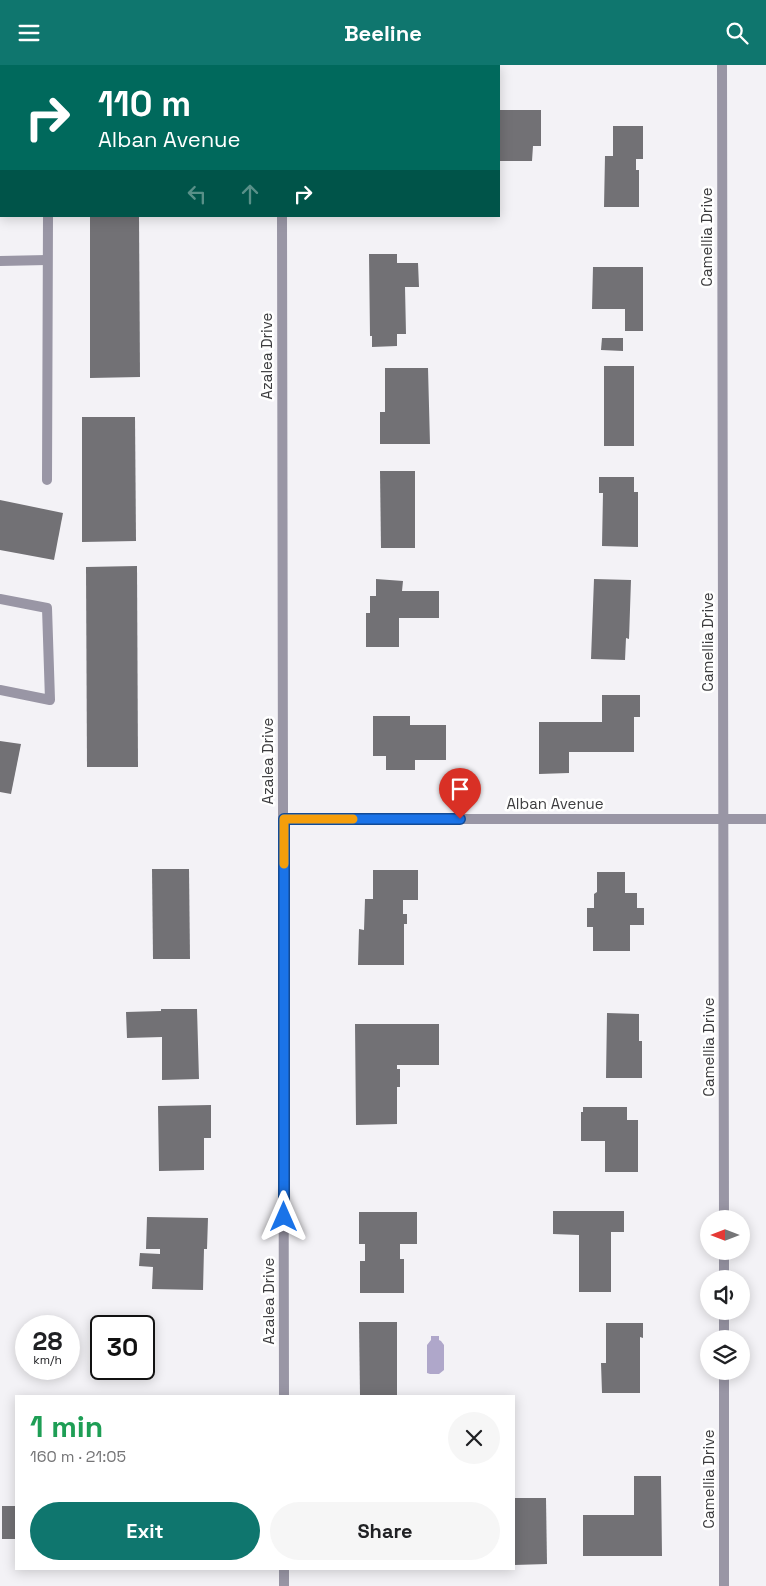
<!DOCTYPE html>
<meta charset="utf-8">
<style>
:root{--surface:#fff;--page:#f6f6f6;--text:#202124;--muted:#757577;--accent:#0f766e}
body{margin:0;font-family:"Space Grotesk",sans-serif;background:var(--page);color:var(--text);height:100vh;display:flex;flex-direction:column;font-size:19px;white-space:nowrap}
*{box-sizing:border-box;margin:0}
p{font-size:16px;color:var(--muted)}
.icon{flex:none;width:28px;height:28px;fill:none;stroke:currentColor;stroke-width:2;stroke-linecap:round;stroke-linejoin:round}
.map{position:relative;flex:1;overflow:hidden}
.drawer{position:absolute;left:15px;top:1330px;width:500px;height:175px;display:flex;flex-direction:column;background:var(--surface);border-radius:0px;box-shadow:0 2px 12px #0003}
.drawer>*{flex:none}
.banner{position:absolute;left:0px;top:0px;width:500px;height:152px;box-shadow:0 2px 12px #0003;background:#00695c;color:#fff;overflow:hidden}
.needle{width:32px;rotate:270deg}
.controls{position:absolute;left:700px;top:1145px;display:grid;gap:10px}
.controls a{display:grid;place-items:center;width:50px;height:50px;border-radius:50%;background:var(--surface);box-shadow:0 2px 12px #0003;font-size:25px}
.speed{position:absolute;left:15px;top:1250px;display:flex;gap:10px;font-size:25px;font-weight:700;text-align:center}
.speed>*{display:grid;place-content:center;width:65px;height:65px;border-radius:50%;background:var(--surface);box-shadow:0 2px 12px #0003;line-height:1}
.speed small{font-size:12px;font-weight:400}
.speed .limit{border:2px solid #111;border-radius:8px;background:#fff;color:#111}
.pin{position:absolute;display:grid;place-items:center;width:42px;height:42px;color:#fff;margin:-51px -21px;border-radius:50% 50% 50% 0;rotate:-45deg;box-shadow:0 0 5px #0007}
.pin .icon{rotate:45deg}
.me{position:absolute;width:55px;margin:-28px;rotate:0deg;stroke-linejoin:round;filter:drop-shadow(0 0 4px #0008)}
.turn{display:flex;align-items:center;gap:18px;height:105px;padding:0 15px;font-size:22px}
.turn .icon{width:65px;height:65px;stroke-width:2.5}
.turn b{display:block;font-size:35px;line-height:42px}
.lanes{display:flex;align-items:center;height:48px;padding:0 15px;background:#0003;justify-content:center;gap:25px;direction:ltr}
.lanes .off{opacity:.35}
.round{display:grid;place-items:center;flex:none;width:52px;height:52px;border-radius:26px;background:var(--page)}
.overview{display:flex;align-items:center;justify-content:space-between;height:85px;padding:0 15px}
h1{font-size:30px;font-weight:600;line-height:38px;color:#1e9e55}
.button{display:flex;gap:10px;margin-top:auto;padding:10px 15px}
.button a{flex:1;height:58px;border-radius:30px;background:var(--accent);color:#fff;font-size:20px;font-weight:600;line-height:58px;text-align:center}
.button a+a{background:var(--page);color:var(--text)}
header{display:flex;justify-content:space-between;align-items:center;height:65px;padding:0 15px;background:var(--accent);color:#fff;font-size:22px;font-weight:600}
.map>svg:first-child{display:block}
.water{fill:#afa7ca}
.building{fill:#727175}
.lines{fill:none;stroke-linecap:round;stroke-linejoin:round}
.lane{stroke:#9996a5;stroke-width:10}
.street{stroke:#9996a5;stroke-width:10}
.route-casing{stroke:#114b97;stroke-width:12}
.route{stroke:#1a73e8;stroke-width:9}
.slow{stroke:#f59e0b;stroke-width:9}
.labels{text-anchor:middle;stroke-width:5;stroke-linejoin:round;paint-order:stroke}
.street-label{font-size:15px;fill:#3c3c3e;stroke:#fff}
</style>
<header><svg class="icon" aria-label="menu" viewBox="0 0 24 24"><path d="M4 6h16M4 12h16M4 18h16"/></svg>Beeline<svg class="icon" aria-label="search" viewBox="0 0 24 24"><circle cx="10" cy="10" r="6"/><path d="M15 15l6 6"/></svg></header>
<div class="map">
<svg width="766" height="1521" viewBox="0 0 766 1521">
<rect width="100%" height="100%" fill="#f3f2f6"/>
<polygon class="water" points="431,1271 439,1271 439,1275 441,1276 444,1280 444,1305 439,1309 430,1309 427,1308 427,1280 431,1275"/>
<g class="building">
<polygon points="499,45 541,45 541,81 533,81 532,96 499,96"/>
<polygon points="613,61 643,61 643,94 636,94 636,105 639,105 639,142 604,142 605,91 613,91"/>
<polygon points="90,151 139,151 140,312 90,313"/>
<polygon points="369,189 397,189 397,198 418,198 419,222 405,222 406,269 397,269 397,281 372,282 372,271 370,271"/>
<polygon points="593,202 643,202 643,266 625,266 625,244 592,244"/>
<polygon points="602,273 623,273 623,286 601,285"/>
<rect x="604" y="301" width="30" height="80"/>
<polygon points="385,303 428,303 430,379 380,379 380,347 385,347"/>
<polygon points="82,352 135,352 136,476 82,477"/>
<polygon points="380,406 415,406 415,483 381,483"/>
<polygon points="599,412 634,412 634,427 638,427 638,482 602,481 603,428 599,428"/>
<polygon points="0,435 63,448 54,495 0,485"/>
<polygon points="137,501 138,702 87,702 86,502"/>
<polygon points="376,514 403,516 402,526 439,526 439,553 399,553 399,582 366,582 366,548 370,548 370,531 376,531"/>
<polygon points="594,514 631,515 629,574 626,573 625,595 591,594"/>
<polygon points="602,630 640,630 640,652 634,652 634,687 569,687 569,708 539,709 539,657 602,657"/>
<polygon points="373,651 410,651 410,660 446,660 446,695 415,695 415,705 386,705 386,691 373,691"/>
<polygon points="0,676 21,679 11,729 0,727"/>
<polygon points="152,804 189,804 190,894 153,894"/>
<polygon points="373,805 418,805 418,835 403,835 403,849 407,849 407,859 404,859 404,900 358,900 359,864 364,865 365,834 373,834"/>
<polygon points="597,807 625,807 625,828 637,828 637,843 644,843 644,860 630,860 630,886 593,886 593,862 587,862 587,843 594,843 594,829 597,827"/>
<polygon points="161,944 197,944 199,1014 162,1015 162,972 127,973 126,947 161,946"/>
<polygon points="607,948 639,949 639,976 642,976 642,1013 606,1013"/>
<polygon points="355,959 439,959 439,1000 397,1000 397,1004 400,1004 400,1022 397,1022 397,1059 356,1060"/>
<polygon points="211,1040 211,1073 204,1073 204,1105 159,1106 158,1041"/>
<polygon points="583,1042 627,1042 627,1055 638,1055 638,1107 605,1107 605,1076 581,1076 581,1047 583,1047"/>
<polygon points="553,1146 624,1146 624,1167 611,1167 611,1227 579,1227 579,1170 553,1169"/>
<polygon points="359,1147 417,1147 417,1179 400,1179 400,1194 404,1194 404,1228 360,1228 360,1196 365,1196 365,1179 359,1179"/>
<polygon points="147,1152 208,1153 207,1184 204,1184 203,1225 152,1224 153,1202 139,1201 140,1188 160,1189 160,1184 146,1184"/>
<polygon points="359,1257 397,1257 397,1331 360,1331"/>
<polygon points="606,1258 643,1258 643,1273 640,1272 640,1328 602,1328 601,1298 606,1298"/>
<polygon points="634,1411 661,1411 662,1491 583,1491 583,1450 634,1450"/>
<polygon points="514,1433 546,1433 547,1499 514,1500"/>
<rect x="2" y="1441" width="14" height="33"/>
</g>
<g class="lines">
<g class="lane">
<polyline points="0,196 47,195"/>
<polyline points="47,415 48,151"/>
<polyline points="0,534 47,543 50,635 0,625"/>
</g>
<g class="street">
<polyline points="282,0 282,1"/>
<polyline points="722,0 724,1154"/>
<polyline points="282,151 284,1331"/>
<polyline points="284,754 766,754"/>
<polyline points="724,1186 724,1214"/>
<polyline points="724,1246 724,1274"/>
<polyline points="724,1306 724,1521"/>
<polyline points="284,1504 284,1521"/>
</g>
</g>
<g class="lines">
<g class="route-casing">
<polyline id="route" points="284,1152 284,754 460,754"/>
</g>
<use href="#route" class="route"/>
<polyline class="slow" points="284,799 284,754 353,754"/>
</g>
<g class="labels">
<g class="street-label">
<text transform="translate(707 172) rotate(-90)" y="5">Camellia Drive</text>
<text transform="translate(267 291) rotate(-90)" y="5">Azalea Drive</text>
<text transform="translate(708 577) rotate(-90)" y="5">Camellia Drive</text>
<text transform="translate(268 696) rotate(-90)" y="5">Azalea Drive</text>
<text x="555" y="744">Alban Avenue</text>
<text transform="translate(709 982) rotate(-90)" y="5">Camellia Drive</text>
<text transform="translate(269 1236) rotate(-90)" y="5">Azalea Drive</text>
<text transform="translate(709 1414) rotate(-90)" y="5">Camellia Drive</text>
</g>
</g>
</svg>
<div class="controls">
<a><svg class="needle" viewBox="-14 -14 28 28"><path d="M0-13l5 13h-10z" fill="#e53935"/><path d="M0 13l5-13h-10z" fill="#757577"/></svg></a>
<a><svg class="icon" aria-label="sound" viewBox="0 0 24 24"><path d="M4 9h4l5-4v14l-5-4H4zM17 9q2 3 0 6"/></svg></a>
<a><svg class="icon" aria-label="layers" viewBox="0 0 24 24"><path d="M12 4l9 5-9 5-9-5zM3 14l9 5 9-5"/></svg></a>
</div>
<div class="speed"><div>28<small>km/h</small></div><div class="limit">30</div></div>
<div class="pin" style="left:460px;top:754px;background:#d93025"><svg class="icon" aria-label="arrive" viewBox="0 0 24 24"><path d="M6 21V4h12l-3 4 3 4H6"/></svg></div>
<svg class="me" style="left:284px;top:1152px" viewBox="-20 -20 40 40"><path d="M0-17L14 15 0 8-14 15z" fill="#1a73e8" stroke="#fff" stroke-width="4"/></svg>
<div class="banner">
<div class="turn"><svg class="icon" aria-label="right" viewBox="0 0 24 24"><path d="M7 20v-9h11M14 6l5 5-5 5"/></svg><div><b>110 m</b>Alban Avenue</div></div>
<div class="lanes"><svg class="icon off" aria-label="left" viewBox="0 0 24 24"><path d="M17 20v-9H6M10 6l-5 5 5 5"/></svg><svg class="icon off" aria-label="ahead" viewBox="0 0 24 24"><path d="M12 20V5M6 11l6-6 6 6"/></svg><svg class="icon" aria-label="right" viewBox="0 0 24 24"><path d="M7 20v-9h11M14 6l5 5-5 5"/></svg></div>
</div>
<section class="drawer">
<div class="overview"><div><h1>1 min</h1><p>160 m · 21:05</p></div><a class="round"><svg class="icon" aria-label="close" viewBox="0 0 24 24"><path d="M6 6l12 12M18 6L6 18"/></svg></a></div>
<div class="button"><a>Exit</a><a>Share</a></div>
</section>
</div>
